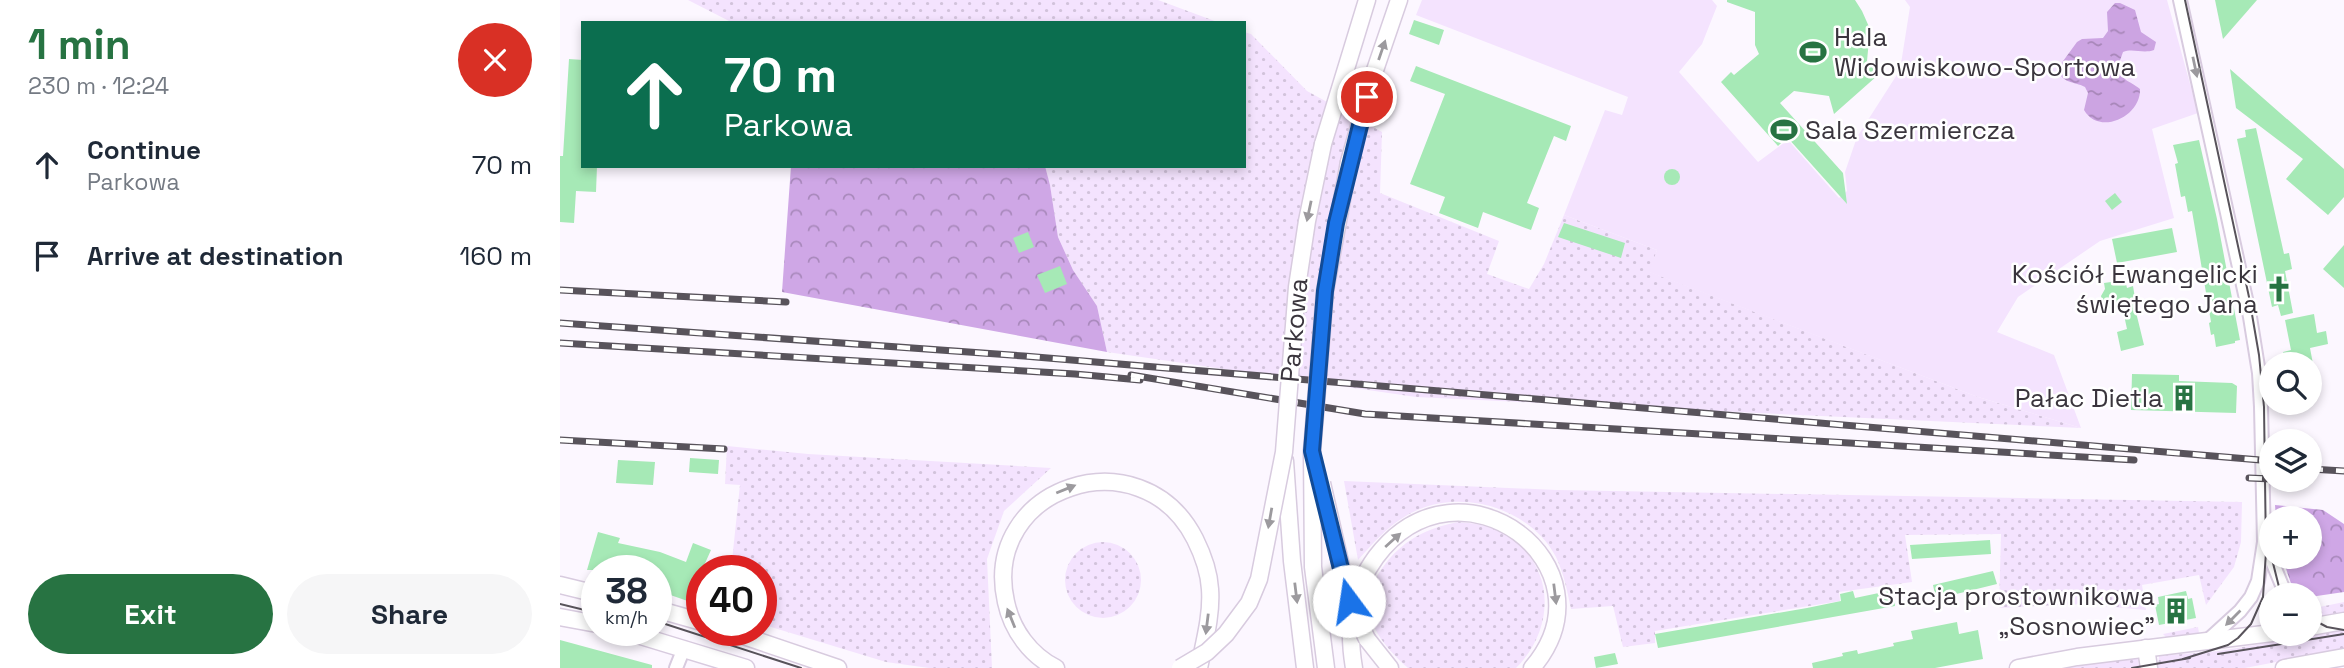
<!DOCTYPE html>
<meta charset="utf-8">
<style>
:root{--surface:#fff;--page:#f6f6f7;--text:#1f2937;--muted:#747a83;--accent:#277342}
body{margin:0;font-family:"Space Grotesk",sans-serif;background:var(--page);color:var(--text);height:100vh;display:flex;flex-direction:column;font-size:26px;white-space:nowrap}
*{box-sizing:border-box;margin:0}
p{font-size:23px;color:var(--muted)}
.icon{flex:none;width:38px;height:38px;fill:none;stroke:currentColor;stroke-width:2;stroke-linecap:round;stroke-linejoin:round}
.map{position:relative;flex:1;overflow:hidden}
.details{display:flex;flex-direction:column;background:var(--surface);width:560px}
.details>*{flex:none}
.guide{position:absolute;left:21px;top:21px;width:665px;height:147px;border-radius:0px;box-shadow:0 4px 10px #0003;background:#0b6e4f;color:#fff;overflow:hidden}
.tools{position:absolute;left:1699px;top:352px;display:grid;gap:14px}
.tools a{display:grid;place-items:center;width:63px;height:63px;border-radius:50%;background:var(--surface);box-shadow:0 4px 10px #0003;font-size:35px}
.speed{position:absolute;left:21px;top:555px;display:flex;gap:14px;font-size:35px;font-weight:700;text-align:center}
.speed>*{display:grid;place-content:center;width:91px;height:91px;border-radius:50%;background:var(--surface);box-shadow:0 4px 10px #0003;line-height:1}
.speed small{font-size:18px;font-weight:400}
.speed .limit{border:10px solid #d22;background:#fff;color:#111}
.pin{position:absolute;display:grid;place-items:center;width:60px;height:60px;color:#fff;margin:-30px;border:4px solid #fff;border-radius:50%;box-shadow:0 2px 7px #0007}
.me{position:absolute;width:77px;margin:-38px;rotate:346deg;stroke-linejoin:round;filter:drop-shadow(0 0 5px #0008)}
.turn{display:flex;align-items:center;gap:24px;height:147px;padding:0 28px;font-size:32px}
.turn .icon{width:91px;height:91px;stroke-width:2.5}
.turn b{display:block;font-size:49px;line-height:60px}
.round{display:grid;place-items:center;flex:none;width:74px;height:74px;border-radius:37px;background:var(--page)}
.overview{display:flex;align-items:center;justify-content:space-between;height:119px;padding:0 28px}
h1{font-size:42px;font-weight:700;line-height:52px;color:var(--accent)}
.action{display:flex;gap:14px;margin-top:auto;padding:14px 28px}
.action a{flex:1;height:80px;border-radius:42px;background:var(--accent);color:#fff;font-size:28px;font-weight:700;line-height:80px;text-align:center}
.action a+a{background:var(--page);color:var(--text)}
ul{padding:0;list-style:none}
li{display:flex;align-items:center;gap:21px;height:91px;padding:0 28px}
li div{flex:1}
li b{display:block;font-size:26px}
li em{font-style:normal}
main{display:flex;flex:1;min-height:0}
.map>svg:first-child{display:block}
.grass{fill:url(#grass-dots)}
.forest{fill:url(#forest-crowns)}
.park{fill:#f4e3fe}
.water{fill:url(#water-ripples)}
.building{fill:#a6e9b6}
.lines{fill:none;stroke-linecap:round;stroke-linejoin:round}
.street-casing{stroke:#d8cbdf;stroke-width:16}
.secondary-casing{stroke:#d8cbdf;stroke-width:19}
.street{stroke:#fff;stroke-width:12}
.secondary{stroke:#fff;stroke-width:16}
.tram{stroke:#58535b;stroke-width:2}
.rail-casing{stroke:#58535b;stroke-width:7}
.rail{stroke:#fff;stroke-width:4.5;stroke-dasharray:13;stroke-linecap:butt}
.secondary-bridge-casing{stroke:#d8cbdf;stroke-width:19;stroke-linecap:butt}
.secondary-bridge{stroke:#fff;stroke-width:16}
.oneway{fill:#9c9a9e}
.route-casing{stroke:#114b97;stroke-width:18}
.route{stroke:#1a73e8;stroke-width:12}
.labels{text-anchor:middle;stroke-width:5;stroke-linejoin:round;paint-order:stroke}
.poi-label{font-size:26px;fill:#3a353d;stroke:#fff;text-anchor:end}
.street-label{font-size:26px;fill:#3a353d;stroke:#fff}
</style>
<main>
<section class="details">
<div class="overview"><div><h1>1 min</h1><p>230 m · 12:24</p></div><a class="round" style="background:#d93025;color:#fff"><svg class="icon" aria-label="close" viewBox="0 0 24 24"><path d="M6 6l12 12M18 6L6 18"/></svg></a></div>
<ul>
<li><svg class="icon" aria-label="ahead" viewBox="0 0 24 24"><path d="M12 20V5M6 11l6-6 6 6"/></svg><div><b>Continue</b><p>Parkowa</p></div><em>70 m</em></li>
<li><svg class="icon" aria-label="arrive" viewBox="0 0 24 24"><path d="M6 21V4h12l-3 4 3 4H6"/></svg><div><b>Arrive at destination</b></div><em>160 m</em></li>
</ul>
<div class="action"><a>Exit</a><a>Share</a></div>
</section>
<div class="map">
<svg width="1784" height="668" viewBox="0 0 1784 668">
<defs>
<pattern id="grass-dots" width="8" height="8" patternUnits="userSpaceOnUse" patternTransform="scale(1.75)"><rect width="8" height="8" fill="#f4e3fe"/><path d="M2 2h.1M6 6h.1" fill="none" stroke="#d2c3db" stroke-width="1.8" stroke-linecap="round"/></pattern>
<pattern id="forest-crowns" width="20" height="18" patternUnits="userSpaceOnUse" patternTransform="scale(1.75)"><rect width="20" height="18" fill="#cfa7e6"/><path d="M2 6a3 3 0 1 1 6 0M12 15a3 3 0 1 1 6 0" fill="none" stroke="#a989bc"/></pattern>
<pattern id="water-ripples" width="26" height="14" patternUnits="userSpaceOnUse" patternTransform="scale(1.75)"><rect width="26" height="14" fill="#cca4e2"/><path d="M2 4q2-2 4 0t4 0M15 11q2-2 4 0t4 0" fill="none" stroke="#a786b8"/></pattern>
</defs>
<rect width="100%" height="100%" fill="#fcf7ff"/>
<g class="grass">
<polygon points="128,0 598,0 660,23 173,23"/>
<polygon points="684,32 691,34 747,91 822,132 820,193 939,241 927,274 969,289 984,264 1004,215 1097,250 1090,272 1418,397 1521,428 856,397 547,352 537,306 513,270 498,237 490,185 485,166 684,166"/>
<polygon points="167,446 248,454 491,468 444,511 427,559 432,668 369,668 326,662 201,624 212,587 201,583 201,570 171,570 180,485 165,484"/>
<path d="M784,481L997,490L1682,502L1681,542L1674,567L1646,605L1639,575L1582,585L1586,610L1519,604L1439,608L1441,534L1345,535L1352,582L1279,592L1280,601L1095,631V643L1063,647L1053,606L1011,609C1007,590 1004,574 996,557C971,510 908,490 860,509C834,519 816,540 798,560Z"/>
<path d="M898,522C913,523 926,525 940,532C996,561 997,627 956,668H848C826,649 813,631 804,603C822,557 849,531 898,522Z"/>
<circle cx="543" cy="580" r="38"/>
<polygon points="1784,602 1784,612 1759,617 1750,612 1750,609"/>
<polygon points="1638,627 1639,633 1606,637 1603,634"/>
<polygon points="1784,630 1784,649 1685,668 1598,668 1599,656 1659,651"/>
<polygon points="1578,657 1579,668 1507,668"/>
</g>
<g class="forest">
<polygon points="231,166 485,166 490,185 498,237 513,270 537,306 547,352 222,292"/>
<polygon points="1715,505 1763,510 1784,524 1784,592 1750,597 1750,595 1735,595 1722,557 1750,556 1750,518 1716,518"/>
</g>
<polygon class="park" points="862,0 1152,0 1157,6 1142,44 1119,72 1198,162 1228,140 1279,198 1287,191 1285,172 1297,137 1340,70 1350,7 1345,0 1607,0 1638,113 1592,129 1614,218 1540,241 1458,297 1437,332 1494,355 1521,428 1418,397 1089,272 1097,250 1004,215 1045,110 1062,115 1068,97 856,15"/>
<path class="water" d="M1555,3H1560L1575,10L1581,32L1596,42L1594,50C1583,54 1573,48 1563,52L1558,66C1564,84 1568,79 1580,89C1581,117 1539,136 1524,110L1528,93L1525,87C1514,81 1501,84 1498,68L1517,42L1522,39L1543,38L1548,31L1547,12Z"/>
<g class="building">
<polygon points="1167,0 1295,0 1302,11 1310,29 1307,61 1326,68 1274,114 1269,96 1234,91 1220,103 1283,173 1287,204 1227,137 1218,146 1161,82 1171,72 1174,75 1199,54 1195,45 1195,12 1167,2"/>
<polygon points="1655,0 1697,0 1663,39"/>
<polygon points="854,20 884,30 879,45 849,34"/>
<polygon points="9,59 23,60 23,166 37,166 36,192 16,191 14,223 0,222 0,156 3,156"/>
<polygon points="856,66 1011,126 1006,141 994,136 967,203 979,208 971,230 923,212 918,228 879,213 885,197 850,184 885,94 850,81"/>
<polygon points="1670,69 1784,169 1784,197 1768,215 1726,179 1743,159 1676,108"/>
<polygon points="1696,128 1724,254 1729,253 1732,269 1725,271 1733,313 1721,316 1718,305 1712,307 1677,139 1686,137 1685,130"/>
<polygon points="1639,140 1657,219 1680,340 1675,341 1675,343 1656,347 1654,334 1651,335 1649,323 1651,322 1650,316 1632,211 1628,212 1625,196 1621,197 1615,164 1618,163 1613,145"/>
<circle cx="1112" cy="177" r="8"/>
<polygon points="1555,193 1562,202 1552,210 1545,201"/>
<polygon points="1004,223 1065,243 1061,258 998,237"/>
<polygon points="1612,228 1617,252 1557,263 1552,239"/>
<polygon points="468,232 474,247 459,253 453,238"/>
<polygon points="1784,245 1784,288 1763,269"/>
<polygon points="500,266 507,284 485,293 477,275"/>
<polygon points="1565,280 1567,288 1573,286 1576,304 1574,304 1584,345 1561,351 1557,332 1567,329 1562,306 1549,308 1543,305 1541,296 1545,289 1544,283"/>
<polygon points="1754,314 1757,333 1766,331 1768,344 1750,348 1753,364 1725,364 1723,352 1731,350 1725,320"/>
<polygon points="1572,374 1619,375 1619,381 1672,383 1677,386 1676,413 1571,410"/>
<polygon points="130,458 159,460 158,474 129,472"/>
<polygon points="58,460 95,462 93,485 56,483"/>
<polygon points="38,532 60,538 58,543 100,552 126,562 133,543 151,550 142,570 142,606 96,590 96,570 27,570"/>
<polygon points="1430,540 1431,554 1352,559 1350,545"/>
<polygon points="1433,571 1437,584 1376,599 1373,585"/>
<polygon points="1333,590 1335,606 1098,648 1095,634 1247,608 1281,601 1280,594 1293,591 1295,598"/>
<polygon points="1626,591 1628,599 1632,598 1636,618 1599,625 1595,605 1599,604 1598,597"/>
<polygon points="1397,622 1399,634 1418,630 1423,659 1375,668 1253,668 1252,663 1283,656 1282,653 1297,650 1298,654 1334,646 1333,643 1353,639 1351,631"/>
<polygon points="0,640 92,665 92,668 0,668"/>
<polygon points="1055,653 1058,664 1036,668 1034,657"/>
</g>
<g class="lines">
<g class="street-casing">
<g id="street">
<polyline points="1620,0 1690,317 1699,373 1701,407 1704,542 1698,581 1691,597 1680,611 1646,642"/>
<polyline points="1704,542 1726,595"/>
<polyline points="116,668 124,648"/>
</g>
</g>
<g class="secondary-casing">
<g id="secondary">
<polyline points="763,144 807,0"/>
<polyline points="789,162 813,76 839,0"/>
<polyline points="752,451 753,567 766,668"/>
<polyline points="725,461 732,561 745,668"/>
<polyline points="0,585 37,594"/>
<polyline points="96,609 142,622"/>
<polyline points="0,617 37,624"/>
<polyline points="1750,627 1784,621"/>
<polyline points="61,630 186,668"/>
<polyline points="166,630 278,668"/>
<polyline points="807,639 830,668"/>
<polyline points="1586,648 1589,668"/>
<path d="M496,668C470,655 452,630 446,602C420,487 581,433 635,539C643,555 649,571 650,589C652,615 644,643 639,668"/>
<path d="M794,668C787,627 791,591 816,557C900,446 1059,566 972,668"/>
<polyline points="1458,668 1517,657 1712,633"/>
<polyline points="1724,668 1784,657"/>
</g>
</g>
<use href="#street" class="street"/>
<use href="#secondary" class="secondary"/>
<g class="tram">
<polyline points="1712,559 1721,595"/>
<polyline points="0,604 37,613"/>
<polyline points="1750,618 1767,627 1784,630"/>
<polyline points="96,621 241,668"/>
<polyline points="1658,654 1784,634"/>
<polyline points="1623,659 1668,645 1678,638 1691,624 1703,597 1706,552 1704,407 1699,355 1689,297 1625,0"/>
<polyline points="1572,668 1630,658"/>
</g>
<g class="rail-casing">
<g id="rail">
<polyline points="0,290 226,302"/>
<polyline points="0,323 464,356 1712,461"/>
<polyline points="0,343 515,374 580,380"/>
<polyline points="571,375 805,414 1574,460"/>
<polyline points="0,440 164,449"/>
<polyline points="1750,469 1784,471"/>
<polyline points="1689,478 1712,479"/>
</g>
</g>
<use href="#rail" class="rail"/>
<g class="secondary-bridge-casing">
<g id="secondary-bridge">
<polyline points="752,451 765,291 789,162"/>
<polyline points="762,483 789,601 807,639"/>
<polyline points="620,668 647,652 666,634 689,603 699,579 724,452 737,287 747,221 763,144"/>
</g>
</g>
<use href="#secondary-bridge" class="secondary-bridge"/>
</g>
<defs><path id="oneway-solid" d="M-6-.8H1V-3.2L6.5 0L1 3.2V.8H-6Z" transform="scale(1.75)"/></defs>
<g class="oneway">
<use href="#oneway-solid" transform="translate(822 50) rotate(-71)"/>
<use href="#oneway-solid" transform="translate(1635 67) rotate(78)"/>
<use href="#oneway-solid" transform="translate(749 211) rotate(102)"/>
<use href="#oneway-solid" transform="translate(506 489) rotate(-22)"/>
<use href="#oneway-solid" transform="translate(710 518) rotate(100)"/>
<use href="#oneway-solid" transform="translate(833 540) rotate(-42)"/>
<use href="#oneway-solid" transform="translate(736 593) rotate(83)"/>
<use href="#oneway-solid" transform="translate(995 594) rotate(83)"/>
<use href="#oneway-solid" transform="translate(451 618) rotate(-112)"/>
<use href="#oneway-solid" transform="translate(1673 618) rotate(135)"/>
<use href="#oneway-solid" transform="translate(647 624) rotate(97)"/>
</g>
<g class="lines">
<g class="route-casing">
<polyline id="route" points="789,601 752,451 765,291 776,223 807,97"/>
</g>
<use href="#route" class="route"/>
</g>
<defs>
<g id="stadium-bare" transform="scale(2.1)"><path d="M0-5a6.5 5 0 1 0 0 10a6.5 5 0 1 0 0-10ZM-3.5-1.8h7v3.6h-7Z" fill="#277342" stroke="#fff" stroke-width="2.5" paint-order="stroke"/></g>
<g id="church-bare" transform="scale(2.1)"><path d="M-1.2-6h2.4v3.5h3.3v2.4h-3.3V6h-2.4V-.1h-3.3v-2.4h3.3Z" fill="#277342" stroke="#fff" stroke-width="2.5" paint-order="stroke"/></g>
<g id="building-bare" transform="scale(2.1)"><path d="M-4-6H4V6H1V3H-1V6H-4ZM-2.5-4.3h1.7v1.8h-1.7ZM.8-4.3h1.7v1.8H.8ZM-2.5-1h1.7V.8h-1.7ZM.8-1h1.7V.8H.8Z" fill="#277342" stroke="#fff" stroke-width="2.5" paint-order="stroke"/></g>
</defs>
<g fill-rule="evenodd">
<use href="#stadium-bare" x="1253" y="52"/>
<use href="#stadium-bare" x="1224" y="130"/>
<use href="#church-bare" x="1719" y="289"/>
<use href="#building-bare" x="1624" y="398"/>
<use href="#building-bare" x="1616" y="611"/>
</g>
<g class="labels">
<g class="poi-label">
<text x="1274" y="46" text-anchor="start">Hala<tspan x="1274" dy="30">Widowiskowo-Sportowa</tspan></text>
<text x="1245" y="139" text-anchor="start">Sala Szermiercza</text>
<text x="1698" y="283">Kościół Ewangelicki<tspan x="1698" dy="30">świętego Jana</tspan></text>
<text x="1603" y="407">Pałac Dietla</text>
<text x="1595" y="605">Stacja prostownikowa<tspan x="1595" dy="30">„Sosnowiec”</tspan></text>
</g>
<g class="street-label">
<text transform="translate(734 330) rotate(-85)" y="9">Parkowa</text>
</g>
</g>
</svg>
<div class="tools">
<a><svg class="icon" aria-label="search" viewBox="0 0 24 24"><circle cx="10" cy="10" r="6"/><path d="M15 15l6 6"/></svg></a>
<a><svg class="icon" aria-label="layers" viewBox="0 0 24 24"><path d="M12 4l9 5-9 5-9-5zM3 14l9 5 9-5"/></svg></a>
<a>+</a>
<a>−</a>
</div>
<div class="speed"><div>38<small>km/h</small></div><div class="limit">40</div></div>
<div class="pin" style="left:807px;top:97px;background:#d93025"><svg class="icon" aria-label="arrive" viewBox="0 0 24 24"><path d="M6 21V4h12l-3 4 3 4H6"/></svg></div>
<svg class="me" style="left:789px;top:601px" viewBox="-20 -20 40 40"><circle r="19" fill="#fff"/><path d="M0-13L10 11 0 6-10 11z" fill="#1a73e8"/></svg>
<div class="guide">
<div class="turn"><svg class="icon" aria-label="ahead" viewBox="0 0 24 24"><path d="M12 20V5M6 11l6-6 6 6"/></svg><div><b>70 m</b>Parkowa</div></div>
</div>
</div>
</main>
